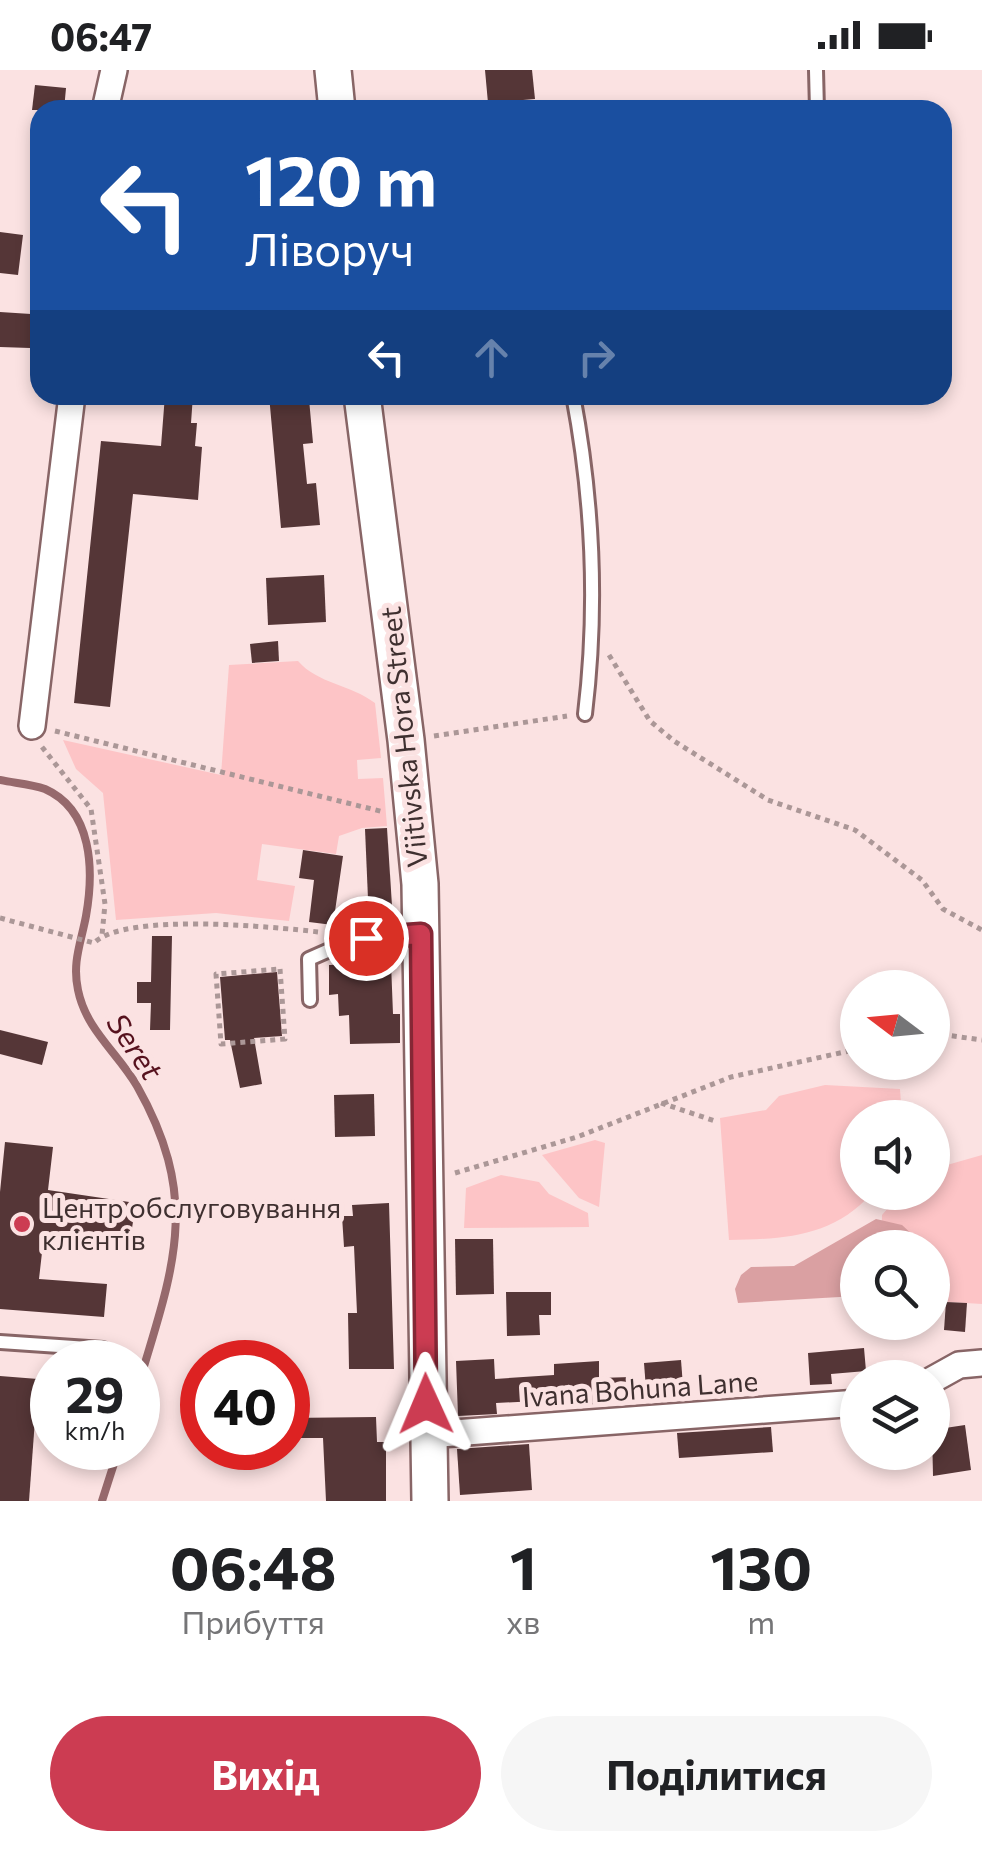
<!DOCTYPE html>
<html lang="uk">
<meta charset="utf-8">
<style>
:root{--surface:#fff;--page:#f6f6f6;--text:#202124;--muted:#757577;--accent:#cc3c52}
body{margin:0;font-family:Commissioner,sans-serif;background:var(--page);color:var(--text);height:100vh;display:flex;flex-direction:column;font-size:38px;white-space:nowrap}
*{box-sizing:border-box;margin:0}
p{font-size:32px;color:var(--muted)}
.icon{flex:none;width:55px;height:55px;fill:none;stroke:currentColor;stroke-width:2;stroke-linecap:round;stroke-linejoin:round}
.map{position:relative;height:1431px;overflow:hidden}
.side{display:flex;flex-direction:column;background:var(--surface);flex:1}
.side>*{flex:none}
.guide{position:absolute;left:30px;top:30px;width:922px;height:305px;border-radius:30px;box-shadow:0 5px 15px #0003;background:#1a4fa0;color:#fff;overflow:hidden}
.needle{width:65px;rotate:286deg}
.fabs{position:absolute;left:840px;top:900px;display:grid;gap:20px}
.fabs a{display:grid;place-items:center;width:110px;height:110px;border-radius:50%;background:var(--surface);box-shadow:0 5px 15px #0003;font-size:50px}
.speed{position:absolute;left:30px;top:1270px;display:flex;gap:20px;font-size:50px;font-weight:700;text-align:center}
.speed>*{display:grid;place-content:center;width:130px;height:130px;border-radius:50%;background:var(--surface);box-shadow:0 5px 15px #0003;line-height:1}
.speed small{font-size:25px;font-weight:400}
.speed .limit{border:15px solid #d22;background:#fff;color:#111}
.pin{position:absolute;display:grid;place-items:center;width:85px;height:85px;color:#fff;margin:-42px;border:5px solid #fff;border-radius:50%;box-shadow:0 2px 10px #0007}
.me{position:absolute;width:110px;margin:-55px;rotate:359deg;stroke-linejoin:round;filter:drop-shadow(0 0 8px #0008)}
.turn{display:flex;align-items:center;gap:35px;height:210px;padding:0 50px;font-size:45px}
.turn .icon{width:130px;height:130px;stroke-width:2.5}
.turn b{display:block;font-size:70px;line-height:85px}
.lanes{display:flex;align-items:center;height:95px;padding:0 50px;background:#0003;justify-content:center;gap:50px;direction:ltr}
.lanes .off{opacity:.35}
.eta{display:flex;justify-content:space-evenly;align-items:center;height:170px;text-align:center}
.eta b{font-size:60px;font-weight:700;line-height:70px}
.button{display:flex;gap:20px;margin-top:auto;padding:20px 50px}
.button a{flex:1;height:115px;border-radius:60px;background:var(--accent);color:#fff;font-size:40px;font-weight:700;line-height:115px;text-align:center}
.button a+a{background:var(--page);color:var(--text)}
.status{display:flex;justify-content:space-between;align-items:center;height:70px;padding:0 50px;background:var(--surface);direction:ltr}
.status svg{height:28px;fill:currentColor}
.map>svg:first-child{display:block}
.green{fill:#fdc4c6}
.forest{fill:#daa0a2}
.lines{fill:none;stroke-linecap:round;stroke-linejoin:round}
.stream{stroke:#96696c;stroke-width:8}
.building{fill:#553637}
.lane-casing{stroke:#886566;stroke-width:18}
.street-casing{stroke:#886566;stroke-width:30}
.secondary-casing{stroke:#886566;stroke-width:40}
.path{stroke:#ab9797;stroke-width:5;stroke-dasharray:5 5;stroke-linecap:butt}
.lane{stroke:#fff;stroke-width:12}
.street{stroke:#fff;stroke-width:25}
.secondary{stroke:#fff;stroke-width:35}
.route-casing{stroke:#852735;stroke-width:25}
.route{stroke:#cc3c52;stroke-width:18}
.poi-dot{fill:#cc3c52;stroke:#fbe2e2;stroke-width:4}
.labels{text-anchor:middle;stroke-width:10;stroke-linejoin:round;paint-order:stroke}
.street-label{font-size:28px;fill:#3f3030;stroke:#fbe2e2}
.poi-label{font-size:28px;fill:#3f3030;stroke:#fbe2e2;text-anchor:start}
.water-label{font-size:30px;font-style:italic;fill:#56111d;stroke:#fbe2e2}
</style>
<div class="status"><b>06:47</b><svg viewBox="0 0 49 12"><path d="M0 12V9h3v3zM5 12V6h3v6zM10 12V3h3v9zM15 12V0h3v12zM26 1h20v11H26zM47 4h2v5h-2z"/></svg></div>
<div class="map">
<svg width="982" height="1431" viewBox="0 0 982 1431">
<rect width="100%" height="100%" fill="#fbe2e2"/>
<g class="green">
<path d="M298,591C318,614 350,614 375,633L381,688L357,690L358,709L383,708L387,756L362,758L339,766L336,784L262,774L257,810L295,816L289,851L216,843L116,850L103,723L76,699L63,670L221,705L229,595Z"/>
<path d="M825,1015L900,1019L902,1047L858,1048V1122L872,1123C833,1167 785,1169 729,1170L720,1048L766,1040L779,1026Z"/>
<polygon points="595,1070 605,1073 599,1137 579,1128 542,1085"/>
<polygon points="982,1085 982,1234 933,1231 932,1178 881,1178 882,1145 902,1122 932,1122 933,1099"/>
<polygon points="501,1105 539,1112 549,1124 588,1143 589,1157 464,1158 466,1118"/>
</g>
<polygon class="forest" points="876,1149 902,1155 926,1177 858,1178 857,1226 738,1233 735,1219 741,1205 751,1197 794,1196"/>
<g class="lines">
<g class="stream">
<path d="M0,710C14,713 31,714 45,719C93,740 94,801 86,846C81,873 72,892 78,920C86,960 118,983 137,1016C202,1131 173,1199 138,1316"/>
<polyline points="102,1431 119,1378"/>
</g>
</g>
<g class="building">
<polygon points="485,0 532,0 535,29 488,33"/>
<polygon points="35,15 66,18 64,40 32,40"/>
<polygon points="0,162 23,165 18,205 0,203"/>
<polygon points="0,242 31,244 30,278 0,277"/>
<polygon points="165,325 193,325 191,353 197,353 195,376 202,377 198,430 133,424 110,637 74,633 101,371 161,376"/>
<polygon points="269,325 309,329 313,373 303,374 307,414 316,413 320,455 281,458"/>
<polygon points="324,505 326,552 268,555 266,508"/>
<polygon points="278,571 279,591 252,593 250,574"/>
<polygon points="387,758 393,851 369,852 365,759"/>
<polygon points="303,780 343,786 333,855 309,852 314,810 299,808"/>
<polygon points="152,866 172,866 170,960 150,960 151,933 137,933 137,912 151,912"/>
<polygon points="391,893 393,944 400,944 400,973 350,974 349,945 339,946 338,924 329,925 329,895"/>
<polygon points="277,902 282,966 254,968 262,1014 240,1018 230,970 225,970 220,907"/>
<polygon points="0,960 48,972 42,995 0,984"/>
<polygon points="374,1024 375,1066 335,1067 334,1025"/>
<polygon points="5,1072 53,1077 48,1120 136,1133 129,1177 44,1165 39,1209 107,1214 104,1247 0,1239 0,1122"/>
<polygon points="389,1133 394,1299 349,1299 348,1243 357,1243 354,1176 344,1177 342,1146 353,1146 352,1135"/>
<polygon points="455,1169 493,1169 494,1224 456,1225"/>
<polygon points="506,1222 551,1222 551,1245 539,1245 540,1265 507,1266"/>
<polygon points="946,1232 967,1233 965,1262 944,1260"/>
<polygon points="864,1278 866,1301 831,1304 832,1314 810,1315 808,1283"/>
<polygon points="494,1289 495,1309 554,1305 554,1294 599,1291 599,1308 631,1307 632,1329 556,1339 556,1330 496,1333 497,1344 458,1346 456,1291"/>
<polygon points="681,1290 683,1316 646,1319 644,1293"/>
<polygon points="0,1306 38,1309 29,1431 0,1431"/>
<polygon points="376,1347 377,1372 386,1372 386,1431 326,1431 323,1368 288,1368 288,1348"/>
<polygon points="965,1355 971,1400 933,1406 932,1360"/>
<polygon points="771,1357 773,1382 679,1388 677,1363"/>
<polygon points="529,1374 532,1420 460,1425 457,1379"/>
</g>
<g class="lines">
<g class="lane-casing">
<g id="lane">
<polyline points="816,0 817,40"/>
<path d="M573,325C593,431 598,536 585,644"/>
<polyline points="310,930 309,889 352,870 421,865"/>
<polyline points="0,1272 103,1279"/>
</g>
</g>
<g class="street-casing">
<g id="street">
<polyline points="105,40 114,0"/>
<polyline points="32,656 72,325"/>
<polyline points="932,1310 959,1295 982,1293"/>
<polyline points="427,1365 858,1333"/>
</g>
</g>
<g class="secondary-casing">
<g id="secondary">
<polyline points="333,0 337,40"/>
<polyline points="362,325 406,670 420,814 430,1431"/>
</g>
</g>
<g class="path">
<polyline points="609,585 650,651 674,671 768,730 855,760 922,810 943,839 982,860"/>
<polyline points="55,661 384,742"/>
<polyline points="434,666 567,646"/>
<polyline points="42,677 91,739 105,834 102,865"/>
<path d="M0,848L94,873C125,842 274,857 319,862"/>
<polygon points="280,899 285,969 221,974 216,904"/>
<polyline points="932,963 982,970"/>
<polyline points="661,1033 715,1051"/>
<polyline points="455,1103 577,1067 731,1007 858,979"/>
</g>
<use href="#lane" class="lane"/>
<use href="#street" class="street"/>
<use href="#secondary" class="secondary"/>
</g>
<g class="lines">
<g class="route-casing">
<polyline id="route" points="366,868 421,864 426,1334"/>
</g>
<use href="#route" class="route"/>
</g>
<circle class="poi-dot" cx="22" cy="1154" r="10"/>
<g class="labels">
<g class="street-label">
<text transform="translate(404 667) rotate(-96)" y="10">Viitivska Hora Street</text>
<text transform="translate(640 1319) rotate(-4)" y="10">Ivana Bohuna Lane</text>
</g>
<g class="poi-label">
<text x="42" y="1148">Центр обслуговування<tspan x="42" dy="32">клієнтів</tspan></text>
</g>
<g class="water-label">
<text transform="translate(134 977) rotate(56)" y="10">Seret</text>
</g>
</g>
</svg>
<div class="fabs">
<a><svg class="needle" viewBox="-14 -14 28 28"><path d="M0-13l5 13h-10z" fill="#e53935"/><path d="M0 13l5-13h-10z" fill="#757577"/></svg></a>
<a><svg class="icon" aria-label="sound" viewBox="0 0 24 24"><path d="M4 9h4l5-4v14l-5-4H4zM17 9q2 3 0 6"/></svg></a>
<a><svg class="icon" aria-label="search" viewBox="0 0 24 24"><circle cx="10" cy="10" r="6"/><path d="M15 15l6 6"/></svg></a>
<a><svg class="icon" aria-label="layers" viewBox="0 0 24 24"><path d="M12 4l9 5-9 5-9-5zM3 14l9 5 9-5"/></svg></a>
</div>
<div class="speed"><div>29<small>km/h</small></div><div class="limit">40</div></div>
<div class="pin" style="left:366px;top:868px;background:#d93025"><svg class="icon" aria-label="arrive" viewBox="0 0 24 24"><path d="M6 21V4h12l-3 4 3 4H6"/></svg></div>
<svg class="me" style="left:426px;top:1334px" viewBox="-20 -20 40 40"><path d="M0-17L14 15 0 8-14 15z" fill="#cc3c52" stroke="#fff" stroke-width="4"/></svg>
<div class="guide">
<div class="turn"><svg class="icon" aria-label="left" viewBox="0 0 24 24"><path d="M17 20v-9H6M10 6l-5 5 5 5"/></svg><div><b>120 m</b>Ліворуч</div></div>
<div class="lanes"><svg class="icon" aria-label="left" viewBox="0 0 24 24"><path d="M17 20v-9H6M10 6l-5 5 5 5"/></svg><svg class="icon off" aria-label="ahead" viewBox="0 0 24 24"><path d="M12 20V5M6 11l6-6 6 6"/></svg><svg class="icon off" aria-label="right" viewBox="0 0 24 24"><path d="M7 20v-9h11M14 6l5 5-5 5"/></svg></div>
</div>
</div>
<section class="side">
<div class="eta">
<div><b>06:48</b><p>Прибуття</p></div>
<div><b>1</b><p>хв</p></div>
<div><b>130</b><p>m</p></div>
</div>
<div class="button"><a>Вихід</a><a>Поділитися</a></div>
</section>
